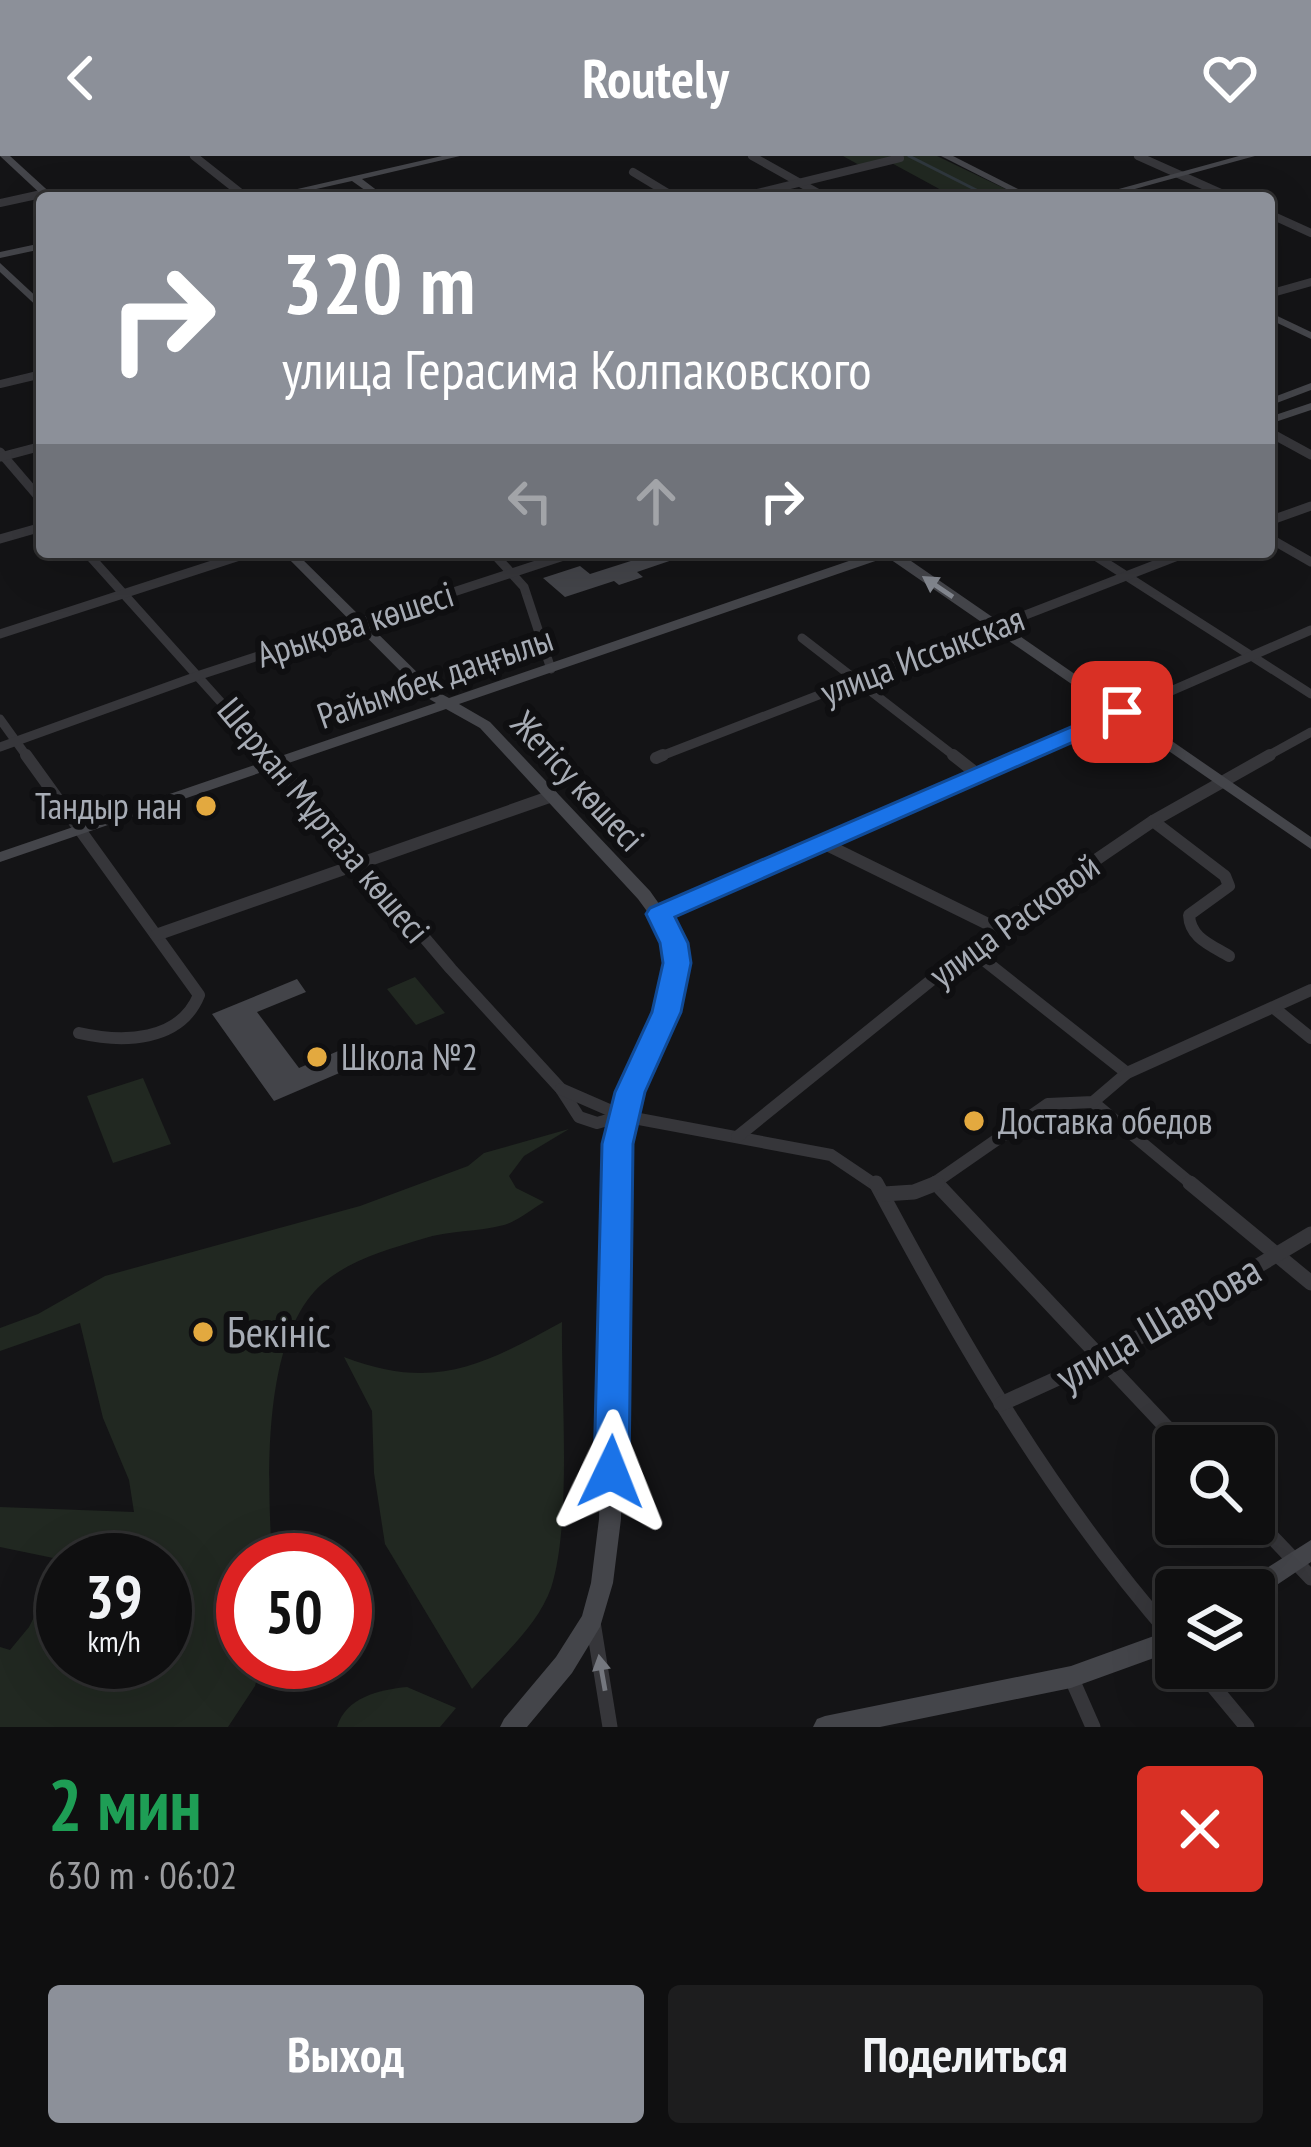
<!DOCTYPE html>
<html lang="ru">
<meta charset="utf-8">
<style>
:root{--surface:#0f0f10;--page:#1d1d1e;--text:#f1f3f6;--muted:#9b9c9f;--line:#2f2f30;--accent:#8c9099}
body{margin:0;font-family:"PT Sans Narrow",sans-serif;background:var(--page);color:var(--text);height:100vh;display:flex;flex-direction:column;font-size:45px;white-space:nowrap}
*{box-sizing:border-box;margin:0}
p{font-size:39px;color:var(--muted)}
.icon{flex:none;width:66px;height:66px;fill:none;stroke:currentColor;stroke-width:2;stroke-linecap:round;stroke-linejoin:round}
.map{position:relative;height:1571px;overflow:hidden}
.panel{display:flex;flex-direction:column;background:var(--surface);flex:1}
.panel>*{flex:none}
.top-card{position:absolute;left:36px;top:36px;width:1239px;height:366px;border-radius:12px;box-shadow:0 12px 48px #0002,0 0 0 3px var(--line);background:#8c9099;color:#fff;overflow:hidden}
.buttons{position:absolute;left:1155px;top:1269px;display:grid;gap:24px}
.buttons a{display:grid;place-items:center;width:120px;height:120px;border-radius:12px;background:var(--surface);box-shadow:0 12px 48px #0002,0 0 0 3px var(--line);font-size:60px}
.speed{position:absolute;left:36px;top:1377px;display:flex;gap:24px;font-size:60px;font-weight:700;text-align:center}
.speed>*{display:grid;place-content:center;width:156px;height:156px;border-radius:50%;background:var(--surface);box-shadow:0 12px 48px #0002,0 0 0 3px var(--line);line-height:1}
.speed small{font-size:30px;font-weight:400}
.speed .limit{border:18px solid #d22;background:#fff;color:#111}
.pin{position:absolute;display:grid;place-items:center;width:102px;height:102px;color:#fff;margin:-51px;border-radius:24px;box-shadow:0 6px 18px #0006}
.me{position:absolute;width:132px;margin:-66px;rotate:2deg;stroke-linejoin:round;filter:drop-shadow(0 0 9px #0008)}
.turn{display:flex;align-items:center;gap:42px;height:252px;padding:0 48px;font-size:54px}
.turn .icon{width:156px;height:156px;stroke-width:2.5}
.turn b{display:block;font-size:84px;line-height:102px}
.lanes{display:flex;align-items:center;height:114px;padding:0 48px;background:#0003;justify-content:center;gap:60px;direction:ltr}
.lanes .off{opacity:.35}
.round{display:grid;place-items:center;flex:none;width:126px;height:126px;border-radius:12px;background:var(--page)}
.headline{display:flex;align-items:center;justify-content:space-between;height:204px;padding:0 48px}
h1{font-size:72px;font-weight:700;line-height:90px;color:#1e9e55}
.primary-button{display:flex;gap:24px;margin-top:auto;padding:24px 48px}
.primary-button a{flex:1;height:138px;border-radius:12px;background:var(--accent);color:#fff;font-size:48px;font-weight:700;line-height:138px;text-align:center}
.primary-button a+a{background:var(--page);color:var(--text)}
header{display:flex;justify-content:space-between;align-items:center;height:156px;padding:0 48px;background:var(--accent);color:#fff;font-size:54px;font-weight:700}
.map>svg:first-child{display:block}
.green{fill:#212821;fill-rule:evenodd}
.lines{fill:none;stroke-linecap:round;stroke-linejoin:round}
.stream{stroke:#2f373d;stroke-width:3}
.building{fill:#434449}
.street-far3{stroke:#36363a;stroke-width:8}
.street-far2{stroke:#36363a;stroke-width:9}
.street-far1{stroke:#36363a;stroke-width:12}
.street{stroke:#36363a;stroke-width:15}
.secondary{fill:#44454a;fill-rule:evenodd}
.oneway{fill:#848890}
.oneway2{fill:#74777e}
.route{fill:#1a73e8;stroke:#114b97;stroke-width:3}
.poi-dot{fill:#e3a93f;stroke:#0f0f11;stroke-width:4.5}
.labels{text-anchor:middle;stroke-width:12;stroke-linejoin:round;paint-order:stroke}
.street-label{font-size:36px;fill:#a7acb5;stroke:#0f0f11}
.poi-label{font-size:36px;fill:#a7acb5;stroke:#0f0f11;text-anchor:start}
.near-street-label{font-size:42px;fill:#a7acb5;stroke:#0f0f11}
.near-poi-label{font-size:42px;fill:#a7acb5;stroke:#0f0f11;text-anchor:start}
</style>
<header><svg class="icon" aria-label="back" viewBox="0 0 24 24"><path d="M15 5l-7 7 7 7"/></svg>Routely<svg class="icon" aria-label="heart" viewBox="0 0 24 24"><path d="M12 20l-8-8c-3-5 5-10 8-4 3-6 11-1 8 4z"/></svg></header>
<div class="map">
<svg width="1311" height="1571" viewBox="0 0 1311 1571">
<rect width="100%" height="100%" fill="#141416"/>
<g class="green">
<polygon points="843,0 937,0 1024,42 956,42 886,4 861,10"/>
<polygon points="415,821 445,857 416,869 387,833"/>
<polygon points="143,922 171,988 113,1007 87,940"/>
<path d="M569,973L524,1000L509,1020L516,1032L544,1046C532,1053 518,1065 504,1069C477,1076 450,1074 422,1083C387,1094 351,1103 322,1128C260,1183 268,1329 272,1404H243V1506H261L255,1530L228,1571H0V1491L10,1494L29,1471L63,1404L0,1391V1351L134,1356L129,1324L103,1262L80,1167L0,1195V1172L38,1158L105,1120L360,1050L468,1010L484,997ZM165,1404V1506H63V1404Z"/>
<path d="M562,1166C561,1238 572,1367 551,1432C538,1470 498,1504 472,1533L385,1388L374,1317L372,1255L344,1201C436,1236 483,1209 562,1166Z"/>
<path d="M407,1531L456,1552L440,1571H337C346,1541 379,1534 407,1531Z"/>
</g>
<g class="lines">
<polyline class="stream" points="909,0 992,42"/>
</g>
<g class="building">
<polygon points="629,396 690,398 637,416 643,421 619,429 614,425 565,441 543,422 580,410 590,418 637,403"/>
<polygon points="297,823 306,836 257,856 299,912 345,892 358,909 274,945 212,858"/>
</g>
<g class="lines">
<g class="street-far3">
<polyline points="194,0 247,42"/>
<polyline points="752,0 827,42"/>
<polyline points="1138,0 1232,42"/>
<polyline points="633,16 676,42"/>
<polyline points="737,42 900,2"/>
<polyline points="0,47 46,37"/>
<polyline points="1269,58 1311,77"/>
<polyline points="1269,138 1311,126"/>
<polyline points="0,228 42,218"/>
</g>
<g class="street-far2">
<polyline points="1269,276 1311,299"/>
<polyline points="0,296 42,345"/>
<polyline points="1,301 42,290"/>
<polyline points="1269,365 1311,350"/>
<polyline points="1269,382 1311,406"/>
<polyline points="0,383 42,371"/>
<polyline points="86,396 271,602"/>
<polyline points="492,396 524,431 551,513"/>
<polyline points="1089,396 1311,538"/>
<polyline points="0,478 252,396"/>
<polyline points="802,482 957,602"/>
<polyline points="0,563 28,602"/>
<polyline points="0,591 200,519 576,396"/>
<polyline points="656,602 1188,396"/>
<polyline points="1017,602 1311,474"/>
<polyline points="1264,602 1311,576"/>
</g>
<g class="street-far1">
<path d="M26,599L199,839C180,886 123,887 79,877"/>
<polyline points="269,599 451,813 561,933 579,961 597,967 622,960"/>
<polyline points="953,599 981,621"/>
<polyline points="656,602 663,599"/>
<path d="M1153,665L1225,720L1229,730L1189,759C1190,782 1211,789 1229,800"/>
<polyline points="825,688 996,772"/>
<polyline points="660,758 1024,599"/>
<polyline points="156,779 552,640"/>
<polyline points="970,793 1127,917"/>
<polyline points="1274,852 1311,882"/>
<polyline points="561,933 623,960 831,999 877,1030"/>
<polyline points="1093,946 1194,1030"/>
<polyline points="737,981 996,772 1153,665 1270,599"/>
<polyline points="930,1030 1048,948 1093,946 1127,917 1311,834"/>
</g>
<g class="street">
<path d="M876,1027C963,1190 1053,1345 1176,1485"/>
<polyline points="936,1027 1184,1290"/>
<polyline points="1190,1027 1311,1127"/>
<polyline points="884,1038 914,1036 937,1027"/>
<polyline points="1001,1248 1111,1198 1311,1078"/>
<polyline points="1254,1362 1311,1422"/>
<polyline points="593,1466 610,1571"/>
<polyline points="1198,1512 1247,1571"/>
<polyline points="1071,1521 1093,1571"/>
</g>
<g class="secondary">
<polygon points="0,0 10,0 56,42 45,42"/>
<polygon points="442,0 460,0 362,23 387,42 376,42 352,25 276,42 258,42"/>
<polygon points="941,0 953,0 1036,42 1024,42"/>
<polygon points="1239,0 1255,0 1102,42 1086,42"/>
<polygon points="42,87 42,93 0,102 0,96"/>
<polygon points="0,107 42,146 42,155 0,116"/>
<polygon points="1269,156 1311,176 1311,183 1269,163"/>
<polygon points="1311,227 1311,234 1269,250 1269,243"/>
<polygon points="1311,247 1311,254 1269,268 1269,261"/>
<polygon points="282,396 295,396 436,535 449,542 875,396 898,396 1311,681 1311,693 887,401 459,548 490,566 650,735 676,772 685,807 682,830 639,936 627,988 621,1363 613,1427 600,1471 572,1517 527,1571 500,1571 504,1563 556,1501 582,1460 591,1427 599,1363 609,988 621,936 666,830 669,807 660,773 638,743 480,572 446,553 0,706 0,696 436,547 426,541"/>
<polygon points="1311,1384 1311,1406 1259,1441 1254,1443 1254,1434 1240,1434 1243,1427"/>
<polygon points="1176,1472 1176,1494 1071,1532 880,1571 813,1571 817,1563 825,1560 1071,1510"/>
</g>
</g>
<defs><path id="oneway-solid" d="M-6-.8H1V-3.2L6.5 0L1 3.2V.8H-6Z" transform="scale(3)"/></defs>
<use class="oneway" href="#oneway-solid" transform="translate(938 431) rotate(-146)"/>
<use class="oneway2" href="#oneway-solid" transform="translate(602 1517) rotate(-100)"/>
<polygon class="route" points="1122,549 1130,551 1130,561 675,761 688,787 691,807 681,856 645,936 633,988 629,1316 624,1326 611,1331 599,1326 594,1316 602,988 615,936 652,856 663,807 660,787 646,758 650,752"/>
<g class="poi-dot">
<circle cx="206" cy="650" r="12"/>
<circle cx="317" cy="901" r="12"/>
<circle cx="974" cy="965" r="12"/>
<circle cx="203" cy="1176" r="12"/>
</g>
<g class="labels">
<g class="street-label">
<text transform="translate(355 468) rotate(-18)" y="13">Арықова көшесі</text>
<text transform="translate(922 499) rotate(-21)" y="13">улица Иссыкская</text>
<text transform="translate(435 521) rotate(-19)" y="13">Райымбек даңғылы</text>
<text transform="translate(578 625) rotate(47)" y="13">Жетісу көшесі</text>
<text transform="translate(324 664) rotate(50)" y="13">Шерхан Мұртаза көшесі</text>
<text transform="translate(1014 764) rotate(-36)" y="13">улица Расковой</text>
</g>
<g class="poi-label">
<text x="182" y="663" text-anchor="end">Тандыр нан</text>
<text x="341" y="914">Школа №2</text>
<text x="998" y="978">Доставка обедов</text>
</g>
<g class="near-street-label">
<text transform="translate(1158 1167) rotate(-30)" y="15">улица Шаврова</text>
</g>
<g class="near-poi-label">
<text x="227" y="1191">Бекініс</text>
</g>
</g>
</svg>
<div class="buttons">
<a><svg class="icon" aria-label="search" viewBox="0 0 24 24"><circle cx="10" cy="10" r="6"/><path d="M15 15l6 6"/></svg></a>
<a><svg class="icon" aria-label="layers" viewBox="0 0 24 24"><path d="M12 4l9 5-9 5-9-5zM3 14l9 5 9-5"/></svg></a>
</div>
<div class="speed"><div>39<small>km/h</small></div><div class="limit">50</div></div>
<div class="pin" style="left:1122px;top:556px;background:#d93025"><svg class="icon" aria-label="arrive" viewBox="0 0 24 24"><path d="M6 21V4h12l-3 4 3 4H6"/></svg></div>
<svg class="me" style="left:611px;top:1316px" viewBox="-20 -20 40 40"><path d="M0-17L14 15 0 8-14 15z" fill="#1a73e8" stroke="#fff" stroke-width="4"/></svg>
<div class="top-card">
<div class="turn"><svg class="icon" aria-label="right" viewBox="0 0 24 24"><path d="M7 20v-9h11M14 6l5 5-5 5"/></svg><div><b>320 m</b>улица Герасима Колпаковского</div></div>
<div class="lanes"><svg class="icon off" aria-label="left" viewBox="0 0 24 24"><path d="M17 20v-9H6M10 6l-5 5 5 5"/></svg><svg class="icon off" aria-label="ahead" viewBox="0 0 24 24"><path d="M12 20V5M6 11l6-6 6 6"/></svg><svg class="icon" aria-label="right" viewBox="0 0 24 24"><path d="M7 20v-9h11M14 6l5 5-5 5"/></svg></div>
</div>
</div>
<section class="panel">
<div class="headline"><div><h1>2 мин</h1><p>630 m · 06:02</p></div><a class="round" style="background:#d93025;color:#fff"><svg class="icon" aria-label="close" viewBox="0 0 24 24"><path d="M6 6l12 12M18 6L6 18"/></svg></a></div>
<div class="primary-button"><a>Выход</a><a>Поделиться</a></div>
</section>
